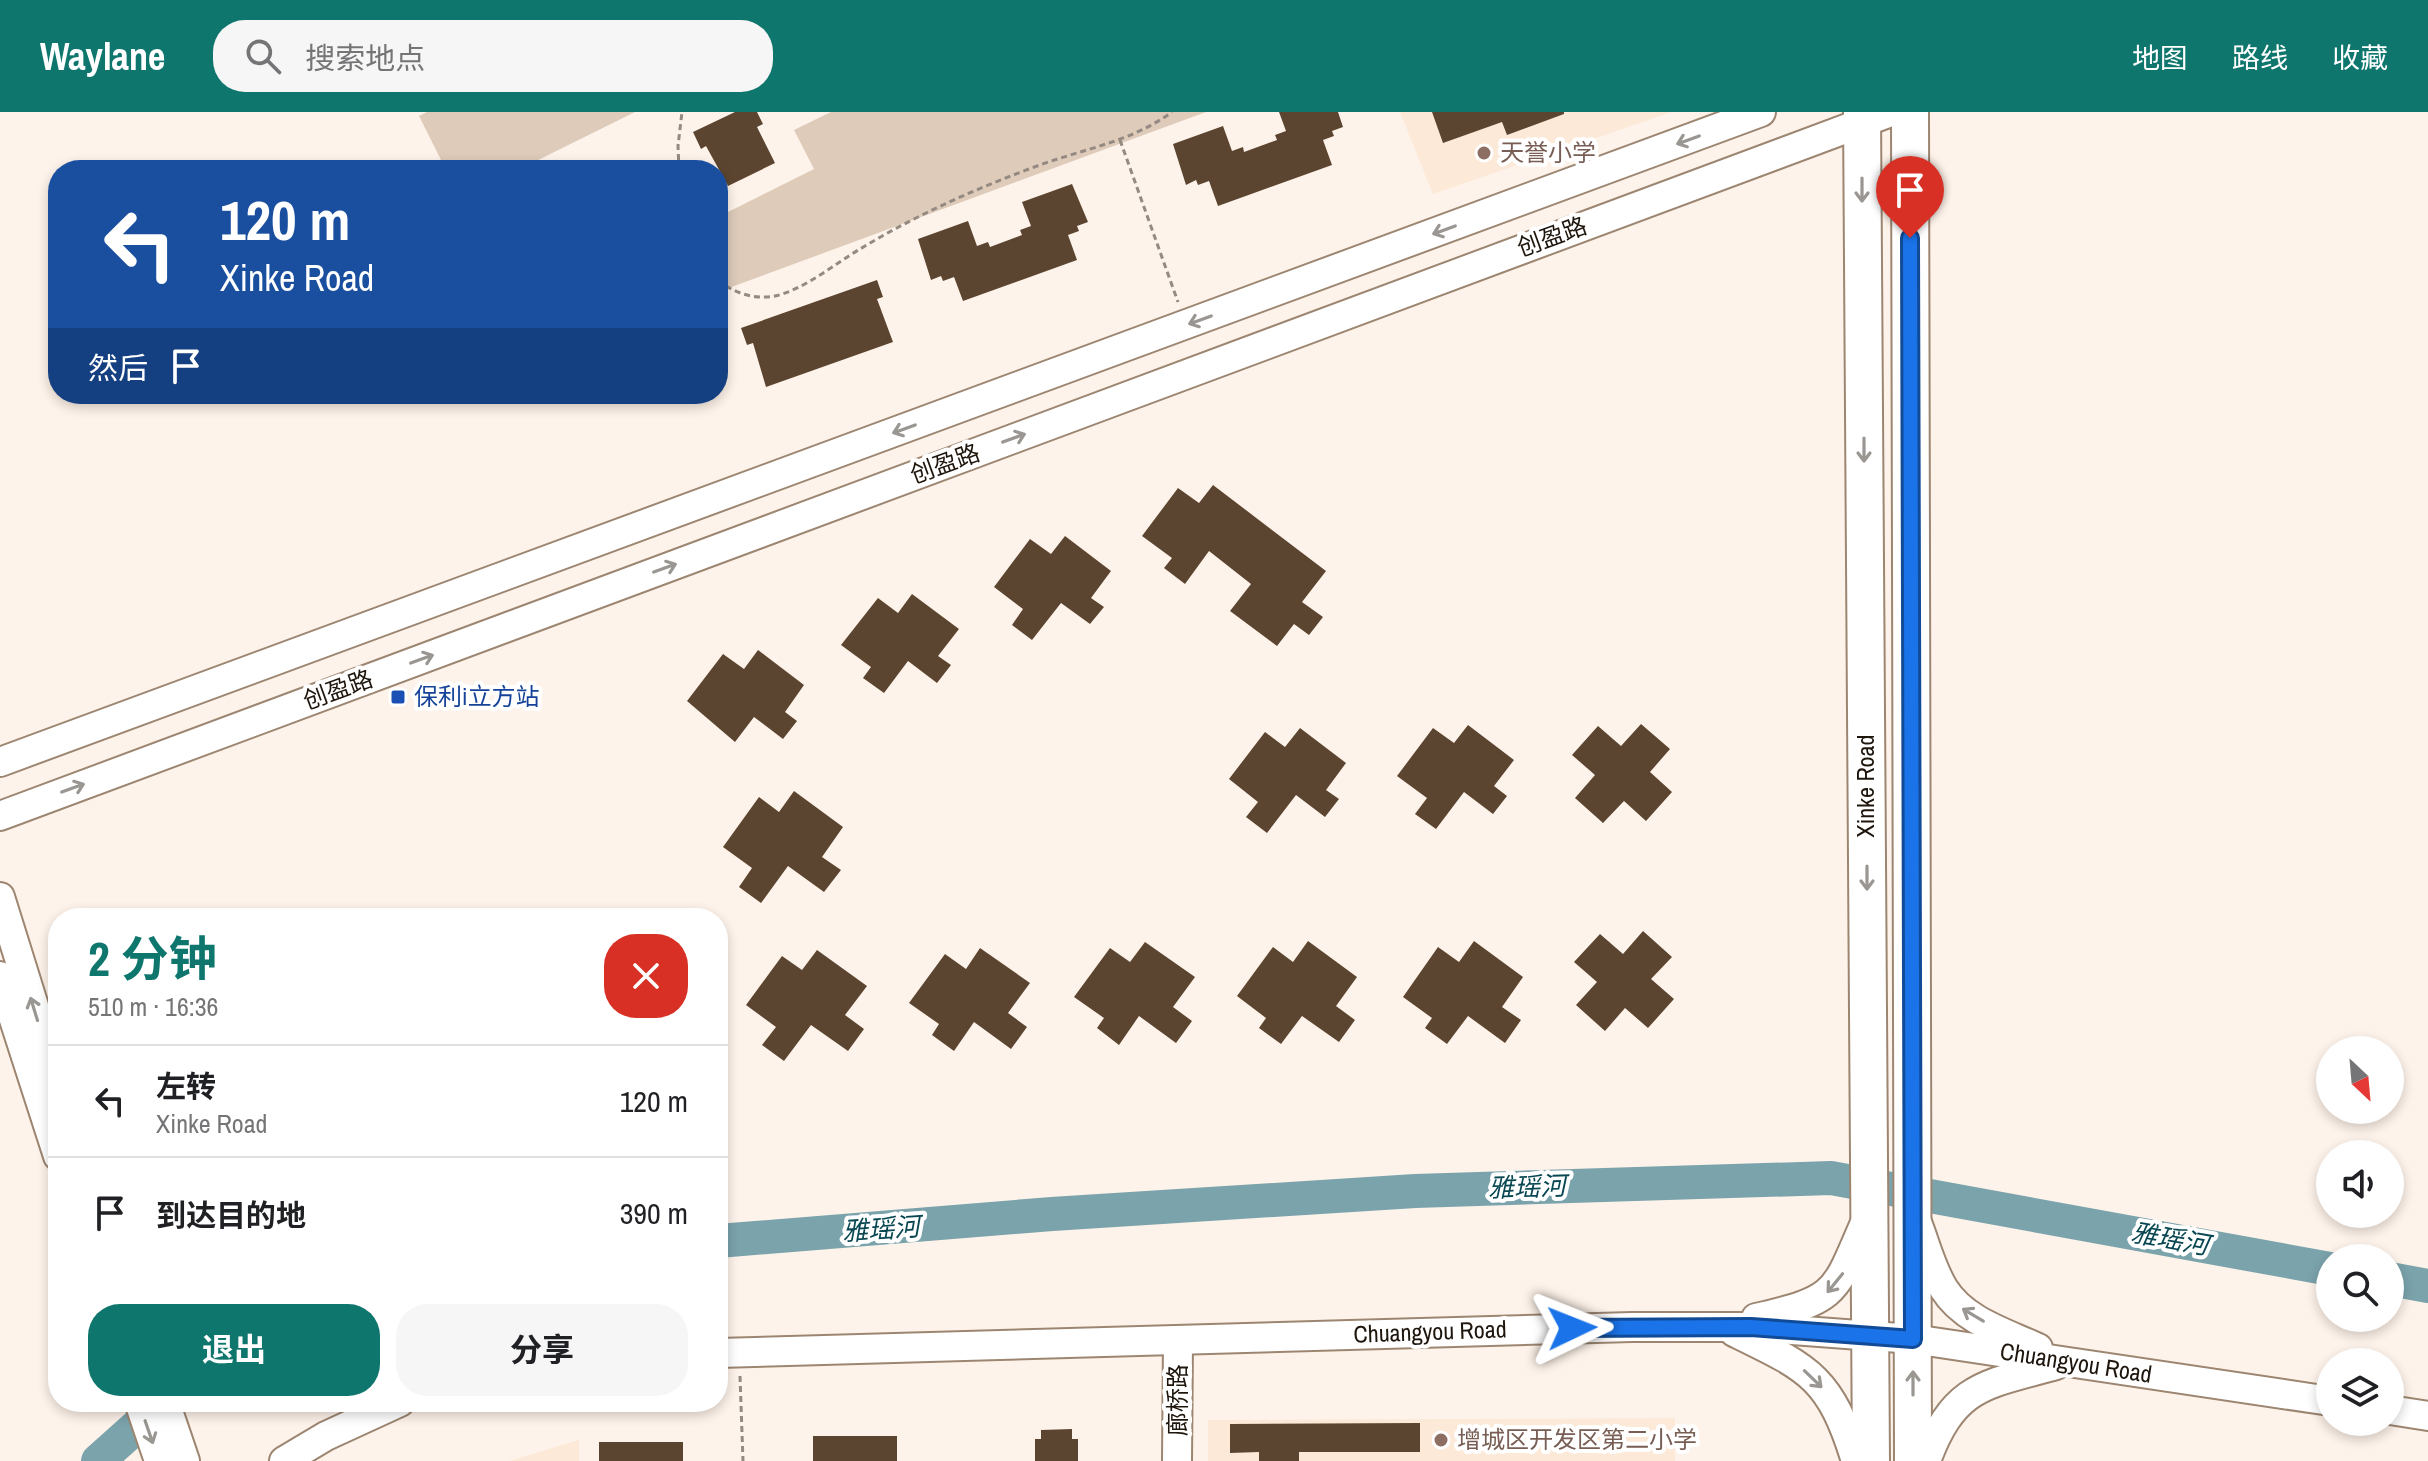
<!DOCTYPE html>
<html lang="zh">
<meta charset="utf-8">
<style>
:root{--surface:#fff;--page:#f6f6f6;--text:#202124;--muted:#757577;--line:#e0e0e0;--accent:#0f766e}
body{margin:0;font-family:"Archivo Narrow","Noto Sans SC",sans-serif;background:var(--page);color:var(--text);height:100vh;display:flex;flex-direction:column;font-size:30px;white-space:nowrap}
*{box-sizing:border-box;margin:0}
p{font-size:26px;color:var(--muted)}
.icon{flex:none;width:44px;height:44px;fill:none;stroke:currentColor;stroke-width:2;stroke-linecap:round;stroke-linejoin:round}
.map{position:relative;flex:1;overflow:hidden}
.panel{position:absolute;left:48px;top:796px;width:680px;height:504px;display:flex;flex-direction:column;background:var(--surface);border-radius:32px;box-shadow:0 4px 12px #0003}
.panel>*{flex:none}
.hud{position:absolute;left:48px;top:48px;width:680px;height:244px;border-radius:32px;box-shadow:0 4px 12px #0003;background:#1a4fa0;color:#fff;overflow:hidden}
.needle{width:52px;rotate:154deg}
.buttons{position:absolute;left:2316px;top:924px;display:grid;gap:16px}
.buttons a{display:grid;place-items:center;width:88px;height:88px;border-radius:50%;background:var(--surface);box-shadow:0 4px 12px #0003;font-size:40px}
.pin{position:absolute;display:grid;place-items:center;width:68px;height:68px;color:#fff;margin:-82px -34px;border-radius:50% 50% 50% 0;rotate:-45deg;box-shadow:0 0 8px #0007}
.pin .icon{rotate:45deg}
.me{position:absolute;width:88px;margin:-44px;rotate:88deg;stroke-linejoin:round;filter:drop-shadow(0 0 6px #0008)}
.turn{display:flex;align-items:center;gap:28px;height:168px;padding:0 40px;font-size:36px}
.turn .icon{width:104px;height:104px;stroke-width:2.5}
.turn b{display:block;font-size:56px;line-height:68px}
.then{display:flex;align-items:center;height:76px;padding:0 40px;background:#0003;gap:16px;font-size:30px}
.round{display:grid;place-items:center;flex:none;width:84px;height:84px;border-radius:32px;background:var(--page)}
.overview{display:flex;align-items:center;justify-content:space-between;height:136px;padding:0 40px}
h1{font-size:48px;font-weight:700;line-height:60px;color:var(--accent)}
.primary-button{display:flex;gap:16px;margin-top:auto;padding:16px 40px}
.primary-button a{flex:1;height:92px;border-radius:32px;background:var(--accent);color:#fff;font-size:32px;font-weight:700;line-height:92px;text-align:center}
.primary-button a+a{background:var(--page);color:var(--text)}
ul{padding:0;list-style:none}
li{display:flex;align-items:center;gap:24px;height:112px;padding:0 40px;border-top:2px solid var(--line)}
li div{flex:1}
li b{display:block;font-size:30px}
li em{font-style:normal}
header{display:flex;align-items:center;gap:48px;box-sizing:border-box;height:112px;padding:0 40px;background:var(--accent);color:#fff}
header strong{font-size:38px}
nav{display:flex;gap:44px;margin-inline-start:auto;font-size:28px}
.search{width:560px;height:72px;background:var(--page);display:flex;align-items:center;gap:20px;box-sizing:border-box;padding:0 28px;border-radius:32px;color:var(--muted);font-size:30px}
.map>svg:first-child{display:block}
.built{fill:#fce9d7}
.green{fill:#decbba}
.lines{fill:none;stroke-linecap:round;stroke-linejoin:round}
.river{stroke:#7ba3ac;stroke-width:34}
.building{fill:#5c4530}
.minor-casing{stroke:#9d8671;stroke-width:32}
.major-casing{stroke:#9d8671;stroke-width:40}
.path{stroke:#948a81;stroke-width:3;stroke-dasharray:6 4;stroke-linecap:butt}
.minor{stroke:#fff;stroke-width:28}
.major{stroke:#fff;stroke-width:36}
.oneway{stroke:#9a9692}
.route-casing{stroke:#114b97;stroke-width:20}
.route{stroke:#1a73e8;stroke-width:14}
.education-dot{fill:#8d6e63;stroke:#fff;stroke-width:3}
.transit-dot{fill:#1a4fb4;stroke:#fff;stroke-width:3}
.labels{text-anchor:middle;stroke-width:8;stroke-linejoin:round;paint-order:stroke}
.education-label{font-size:24px;fill:#785e54;stroke:#fff;text-anchor:start}
.street-label{font-size:24px;fill:#1e150d;stroke:#fff}
.transit-label{font-size:24px;fill:#164399;stroke:#fff;text-anchor:start}
.water-label{font-size:26px;font-style:italic;fill:#084752;stroke:#fff}
</style>
<header>
<strong>Waylane</strong>
<div class="search"><svg class="icon" aria-label="search" viewBox="0 0 24 24"><circle cx="10" cy="10" r="6"/><path d="M15 15l6 6"/></svg>搜索地点</div>
<nav><a>地图</a><a>路线</a><a>收藏</a></nav>
</header>
<div class="map">
<svg width="2428" height="1349" viewBox="0 0 2428 1349">
<rect width="100%" height="100%" fill="#fef3ea"/>
<g class="built">
<polygon points="1400,0 1672,0 1433,82"/>
<polygon points="1675,1306 1675,1349 1208,1349 1208,1308"/>
<polygon points="579,1328 579,1349 510,1349 542,1339"/>
</g>
<g class="green">
<polygon points="427,0 635,0 518,58 446,58 419,4"/>
<polygon points="831,0 1206,0 718,180 718,105 814,57 794,18"/>
</g>
<g class="lines">
<g class="river">
<polyline points="718,1129 1052,1102 1415,1079 1831,1066 2330,1157"/>
<polyline points="2390,1167 2428,1174"/>
<polyline points="98,1349 164,1290"/>
</g>
</g>
<g class="building">
<polygon points="735,0 757,0 763,12 757,15 775,51 728,74 706,34 701,37 693,20"/>
<polygon points="1279,0 1338,0 1343,15 1332,19 1334,24 1323,28 1332,53 1218,94 1209,69 1198,73 1196,68 1186,73 1173,32 1223,14 1232,39 1243,35 1244,40 1277,28 1275,23 1286,19"/>
<polygon points="1432,0 1564,0 1564,2 1507,23 1502,10 1443,31"/>
<polygon points="1072,72 1088,110 1077,114 1079,119 1068,123 1077,148 963,189 954,165 943,169 941,164 931,168 918,127 968,109 977,134 988,130 990,135 1022,123 1020,118 1031,114 1022,90"/>
<polygon points="877,168 883,185 877,187 893,230 766,275 753,231 747,233 741,216"/>
<polygon points="1213,373 1326,459 1302,490 1323,505 1309,523 1294,512 1277,534 1230,499 1251,472 1209,439 1185,472 1164,456 1172,446 1142,424 1178,376 1199,391"/>
<polygon points="1065,424 1111,459 1091,486 1104,495 1090,512 1061,491 1032,528 1012,513 1023,497 994,475 1030,427 1051,442"/>
<polygon points="912,482 959,517 938,544 951,553 937,571 908,549 884,581 863,566 871,555 841,533 878,486 898,501"/>
<polygon points="758,538 804,573 785,600 797,609 783,627 754,605 735,630 687,589 723,542 744,557"/>
<polygon points="1641,612 1670,637 1650,660 1672,680 1646,709 1624,689 1603,711 1575,686 1595,663 1572,643 1598,614 1621,634"/>
<polygon points="1468,613 1514,648 1494,674 1507,684 1493,702 1464,680 1436,717 1415,702 1427,686 1397,664 1433,616 1454,631"/>
<polygon points="1300,616 1346,651 1326,678 1339,687 1325,705 1296,683 1267,721 1246,705 1258,690 1229,667 1265,620 1285,635"/>
<polygon points="794,679 843,715 822,745 841,758 824,780 788,754 761,791 739,775 752,756 723,735 759,685 779,700"/>
<polygon points="1643,819 1672,845 1651,867 1674,887 1648,916 1625,896 1605,919 1576,893 1597,870 1574,850 1600,822 1623,842"/>
<polygon points="1308,829 1357,865 1336,894 1355,908 1339,930 1302,904 1281,932 1259,916 1266,906 1237,884 1273,835 1293,850"/>
<polygon points="1474,829 1523,865 1502,895 1521,908 1505,931 1468,904 1447,932 1425,916 1432,906 1403,885 1438,835 1459,850"/>
<polygon points="1145,830 1195,865 1173,895 1192,909 1176,931 1139,904 1119,933 1097,916 1104,906 1074,885 1110,836 1130,850"/>
<polygon points="980,836 1030,871 1008,901 1027,915 1011,937 974,910 954,939 932,923 939,912 909,891 945,842 966,857"/>
<polygon points="817,838 867,874 845,903 864,917 848,939 811,913 784,949 762,933 776,915 746,893 782,844 802,858"/>
<polygon points="1420,1311 1420,1340 1299,1340 1299,1349 1259,1349 1259,1340 1230,1341 1230,1312"/>
<polygon points="1072,1317 1072,1327 1078,1327 1078,1349 1035,1349 1035,1327 1041,1327 1041,1318"/>
<rect x="813" y="1324" width="84" height="25"/>
<rect x="599" y="1330" width="84" height="19"/>
</g>
<g class="lines">
<g class="minor-casing">
<g id="minor">
<polyline points="0,650 1761,0"/>
<polyline points="0,704 1891,0"/>
<polyline points="0,785 58,971"/>
<polyline points="0,864 58,1044"/>
<path d="M1918,1113C1926,1134 1932,1158 1944,1177C1964,1209 2006,1221 2038,1236"/>
<path d="M1756,1206C1839,1187 1834,1182 1867,1106"/>
<path d="M1734,1220C1810,1257 1830,1265 1856,1349"/>
<polyline points="718,1241 1632,1215 1751,1215 1913,1227 2330,1289"/>
<polyline points="139,1290 159,1349"/>
<polyline points="165,1290 185,1349"/>
<polyline points="2390,1298 2428,1304"/>
<polyline points="284,1349 326,1324 400,1290"/>
<polyline points="1177,1349 1178,1228"/>
<path d="M1926,1349C1954,1273 1984,1273 2056,1253"/>
</g>
</g>
<g class="major-casing">
<g id="major">
<polyline points="1862,0 1871,1349"/>
<polyline points="1910,0 1913,1349"/>
</g>
</g>
<g class="path">
<polyline points="1120,28 1178,190"/>
<polyline points="679,58 678,34 682,0"/>
<path d="M718,168C733,181 755,188 775,184C803,178 835,152 860,137C916,103 975,77 1037,54C1083,37 1131,30 1172,0"/>
<polyline points="740,1264 743,1349"/>
</g>
<use href="#minor" class="minor"/>
<use href="#major" class="major"/>
</g>
<defs><path id="oneway-shaft" d="M-6 0H5M1.5-3L5.5 0L1.5 3" fill="none" stroke-width="1.6" stroke-linecap="round" stroke-linejoin="round" transform="scale(2)"/></defs>
<g class="oneway">
<use href="#oneway-shaft" transform="translate(1688 28) rotate(160)"/>
<use href="#oneway-shaft" transform="translate(1862 78) rotate(90)"/>
<use href="#oneway-shaft" transform="translate(1444 118) rotate(160)"/>
<use href="#oneway-shaft" transform="translate(1200 208) rotate(160)"/>
<use href="#oneway-shaft" transform="translate(904 317) rotate(160)"/>
<use href="#oneway-shaft" transform="translate(1014 326) rotate(-20)"/>
<use href="#oneway-shaft" transform="translate(1864 338) rotate(90)"/>
<use href="#oneway-shaft" transform="translate(665 456) rotate(-20)"/>
<use href="#oneway-shaft" transform="translate(422 547) rotate(-20)"/>
<use href="#oneway-shaft" transform="translate(73 676) rotate(-20)"/>
<use href="#oneway-shaft" transform="translate(1867 766) rotate(90)"/>
<use href="#oneway-shaft" transform="translate(34 897) rotate(-107)"/>
<use href="#oneway-shaft" transform="translate(1835 1171) rotate(129)"/>
<use href="#oneway-shaft" transform="translate(1973 1203) rotate(-149)"/>
<use href="#oneway-shaft" transform="translate(1813 1267) rotate(44)"/>
<use href="#oneway-shaft" transform="translate(1913 1271) rotate(-90)"/>
<use href="#oneway-shaft" transform="translate(149 1320) rotate(71)"/>
</g>
<g class="lines">
<g class="route-casing">
<polyline id="route" points="1572,1216 1751,1215 1913,1227 1910,126"/>
</g>
<use href="#route" class="route"/>
</g>
<g class="education-dot">
<circle cx="1484" cy="41" r="8"/>
<circle cx="1441" cy="1328" r="8"/>
</g>
<rect class="transit-dot" x="390" y="577" width="16" height="16" rx="4"/>
<g class="labels">
<g class="education-label">
<text x="1500" y="49">天誉小学</text>
<text x="1457" y="1336">增城区开发区第二小学</text>
</g>
<g class="street-label">
<text transform="translate(1552 125) rotate(-20)" y="8">创盈路</text>
<text transform="translate(945 352) rotate(-20)" y="8">创盈路</text>
<text transform="translate(338 578) rotate(-20)" y="8">创盈路</text>
<text transform="translate(1866 674) rotate(-90)" y="8">Xinke Road</text>
<text transform="translate(1430 1220) rotate(-2)" y="8">Chuangyou Road</text>
<text transform="translate(2076 1251) rotate(9)" y="8">Chuangyou Road</text>
<text transform="translate(1178 1288) rotate(-90)" y="8">廊桥路</text>
</g>
<g class="transit-label">
<text x="414" y="593">保利i立方站</text>
</g>
<g class="water-label">
<text transform="translate(1527 1075) rotate(-2)" y="9">雅瑶河</text>
<text transform="translate(881 1117) rotate(-4)" y="9">雅瑶河</text>
<text transform="translate(2170 1127) rotate(10)" y="9">雅瑶河</text>
</g>
</g>
</svg>
<div class="buttons">
<a><svg class="needle" viewBox="-14 -14 28 28"><path d="M0-13l5 13h-10z" fill="#e53935"/><path d="M0 13l5-13h-10z" fill="#757577"/></svg></a>
<a><svg class="icon" aria-label="sound" viewBox="0 0 24 24"><path d="M4 9h4l5-4v14l-5-4H4zM17 9q2 3 0 6"/></svg></a>
<a><svg class="icon" aria-label="search" viewBox="0 0 24 24"><circle cx="10" cy="10" r="6"/><path d="M15 15l6 6"/></svg></a>
<a><svg class="icon" aria-label="layers" viewBox="0 0 24 24"><path d="M12 4l9 5-9 5-9-5zM3 14l9 5 9-5"/></svg></a>
</div>
<div class="pin" style="left:1910px;top:126px;background:#d93025"><svg class="icon" aria-label="arrive" viewBox="0 0 24 24"><path d="M6 21V4h12l-3 4 3 4H6"/></svg></div>
<svg class="me" style="left:1572px;top:1216px" viewBox="-20 -20 40 40"><path d="M0-17L14 15 0 8-14 15z" fill="#1a73e8" stroke="#fff" stroke-width="4"/></svg>
<div class="hud">
<div class="turn"><svg class="icon" aria-label="left" viewBox="0 0 24 24"><path d="M17 20v-9H6M10 6l-5 5 5 5"/></svg><div><b>120 m</b>Xinke Road</div></div>
<div class="then">然后<svg class="icon" aria-label="arrive" viewBox="0 0 24 24"><path d="M6 21V4h12l-3 4 3 4H6"/></svg></div>
</div>
<section class="panel">
<div class="overview"><div><h1>2 分钟</h1><p>510 m · 16:36</p></div><a class="round" style="background:#d93025;color:#fff"><svg class="icon" aria-label="close" viewBox="0 0 24 24"><path d="M6 6l12 12M18 6L6 18"/></svg></a></div>
<ul>
<li><svg class="icon" aria-label="left" viewBox="0 0 24 24"><path d="M17 20v-9H6M10 6l-5 5 5 5"/></svg><div><b>左转</b><p>Xinke Road</p></div><em>120 m</em></li>
<li><svg class="icon" aria-label="arrive" viewBox="0 0 24 24"><path d="M6 21V4h12l-3 4 3 4H6"/></svg><div><b>到达目的地</b></div><em>390 m</em></li>
</ul>
<div class="primary-button"><a>退出</a><a>分享</a></div>
</section>
</div>
